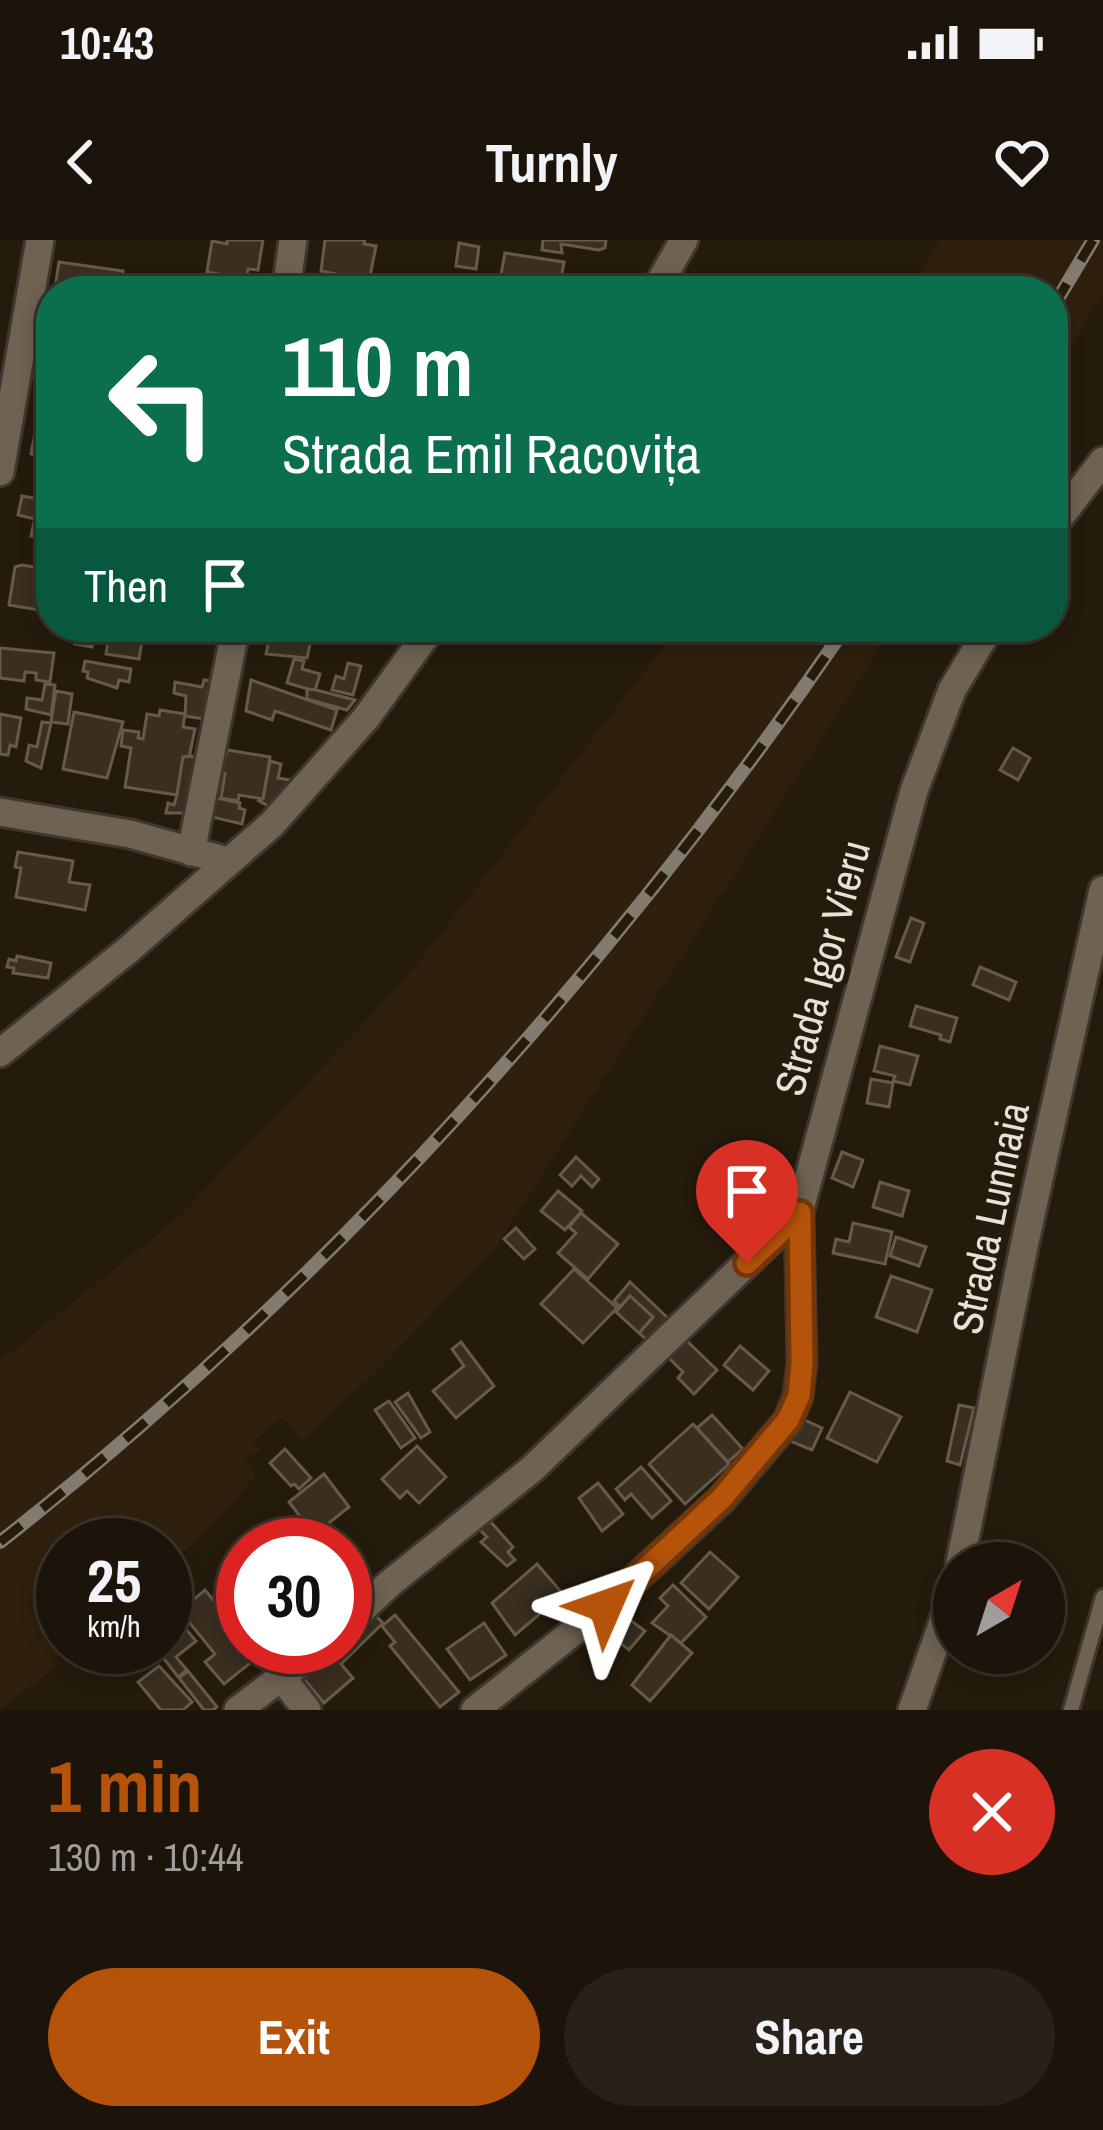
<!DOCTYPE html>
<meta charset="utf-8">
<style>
:root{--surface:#1c140a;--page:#292118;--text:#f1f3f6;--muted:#a09e9c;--line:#3a332b;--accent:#b45309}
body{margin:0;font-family:"Archivo Narrow",sans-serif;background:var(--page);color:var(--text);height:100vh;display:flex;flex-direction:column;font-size:45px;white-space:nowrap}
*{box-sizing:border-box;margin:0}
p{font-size:39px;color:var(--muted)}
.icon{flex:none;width:66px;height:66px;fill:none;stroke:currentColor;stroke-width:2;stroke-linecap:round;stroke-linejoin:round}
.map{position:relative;height:1470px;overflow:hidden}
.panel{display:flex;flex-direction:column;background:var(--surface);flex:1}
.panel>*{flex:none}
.banner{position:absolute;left:36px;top:36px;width:1032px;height:366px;border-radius:48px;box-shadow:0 6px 18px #0003,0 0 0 3px var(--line);background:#0b6e4f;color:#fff;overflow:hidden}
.needle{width:78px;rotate:39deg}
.buttons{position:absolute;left:933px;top:1302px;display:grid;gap:24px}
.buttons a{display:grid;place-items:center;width:132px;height:132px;border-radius:50%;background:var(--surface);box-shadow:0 6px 18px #0003,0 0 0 3px var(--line);font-size:60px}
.speed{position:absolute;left:36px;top:1278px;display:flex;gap:24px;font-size:60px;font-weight:700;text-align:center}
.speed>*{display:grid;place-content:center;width:156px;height:156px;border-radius:50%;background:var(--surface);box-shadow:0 6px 18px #0003,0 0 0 3px var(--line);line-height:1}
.speed small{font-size:30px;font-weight:400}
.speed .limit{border:18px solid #d22;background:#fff;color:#111}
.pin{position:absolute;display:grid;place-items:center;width:102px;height:102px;color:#fff;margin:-123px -51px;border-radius:50% 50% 50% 0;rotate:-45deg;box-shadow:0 0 12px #0007}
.pin .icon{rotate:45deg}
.me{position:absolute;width:132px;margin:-66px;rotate:47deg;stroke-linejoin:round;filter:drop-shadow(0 0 9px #0008)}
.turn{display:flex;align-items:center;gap:42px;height:252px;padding:0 48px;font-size:54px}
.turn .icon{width:156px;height:156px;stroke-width:2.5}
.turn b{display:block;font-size:84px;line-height:102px}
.then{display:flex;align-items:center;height:114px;padding:0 48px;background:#0003;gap:24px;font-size:45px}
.round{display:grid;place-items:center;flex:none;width:126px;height:126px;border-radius:63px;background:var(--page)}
.head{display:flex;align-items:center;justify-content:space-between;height:204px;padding:0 48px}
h1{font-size:72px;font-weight:800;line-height:90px;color:var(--accent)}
.button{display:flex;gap:24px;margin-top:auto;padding:24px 48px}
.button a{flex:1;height:138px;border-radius:72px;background:var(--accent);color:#fff;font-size:48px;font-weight:800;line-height:138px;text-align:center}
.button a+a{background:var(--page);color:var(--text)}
.status{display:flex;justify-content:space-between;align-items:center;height:84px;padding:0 60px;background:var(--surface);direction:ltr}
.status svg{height:33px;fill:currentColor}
header{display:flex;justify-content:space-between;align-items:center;height:156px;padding:0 48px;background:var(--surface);font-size:54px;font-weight:800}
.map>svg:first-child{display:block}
.built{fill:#2e200c}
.building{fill:#392e1f;stroke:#665a4a;stroke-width:3}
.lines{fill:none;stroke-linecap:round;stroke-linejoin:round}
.lane-casing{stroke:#3e362f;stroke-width:20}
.street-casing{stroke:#3e362f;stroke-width:33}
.lane{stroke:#6e6252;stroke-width:14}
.street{stroke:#6e6252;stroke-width:27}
.rail-casing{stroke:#837b6f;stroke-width:14}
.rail{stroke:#251b0d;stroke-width:9;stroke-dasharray:27;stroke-linecap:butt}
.route-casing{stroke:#753606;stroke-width:30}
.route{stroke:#b45309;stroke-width:21}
.labels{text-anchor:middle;stroke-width:12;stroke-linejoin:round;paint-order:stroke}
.street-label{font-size:42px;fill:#e8e1d7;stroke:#251b0d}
</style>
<div class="status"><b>10:43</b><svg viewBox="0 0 49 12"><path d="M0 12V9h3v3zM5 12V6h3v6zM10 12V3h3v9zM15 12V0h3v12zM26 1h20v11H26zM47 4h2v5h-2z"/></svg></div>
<header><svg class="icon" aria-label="back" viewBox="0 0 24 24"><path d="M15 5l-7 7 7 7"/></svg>Turnly<svg class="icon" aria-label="heart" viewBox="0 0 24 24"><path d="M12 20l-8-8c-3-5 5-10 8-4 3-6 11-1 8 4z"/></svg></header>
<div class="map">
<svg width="1103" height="1470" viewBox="0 0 1103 1470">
<rect width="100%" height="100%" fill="#251b0d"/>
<g class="built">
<polygon points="941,0 1103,0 1103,52 1053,138 1053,51 909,51"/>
<polygon points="679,387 893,387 492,1013 374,1134 301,1201 284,1177 252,1202 261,1210 245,1219 256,1236 199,1299 165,1327 165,1305 63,1305 63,1407 68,1407 53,1420 57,1426 0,1470 0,1121 179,977 404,741"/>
</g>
<g class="building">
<polygon points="227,0 263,0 258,30 248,29 246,39 207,32 212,1 227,4"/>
<polygon points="325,0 365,0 364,4 376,6 369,41 321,31"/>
<polygon points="543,0 606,0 605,8 599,10 561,4 562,13 542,10"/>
<polygon points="459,3 479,7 476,29 456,26"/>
<polygon points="505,13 564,22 559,51 498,51"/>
<polygon points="59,22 123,31 120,51 55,48"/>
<polygon points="36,188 51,191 51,231 50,225 44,224 46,218 31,214"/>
<polygon points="22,256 51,261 51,299 31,296 34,282 39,280 18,275"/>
<polygon points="22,325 51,330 51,372 9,365 15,327"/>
<polygon points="78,387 102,387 100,400 93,399 92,407 75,404"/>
<polygon points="110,387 150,387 150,391 144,390 139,419 106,414"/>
<polygon points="272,387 324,387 322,398 312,396 307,418 266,414"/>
<polygon points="0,408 54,413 50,442 36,440 36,433 25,432 24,441 0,438"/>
<polygon points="294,419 304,421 302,429 320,434 315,451 287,443"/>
<polygon points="85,421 131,429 129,442 119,440 117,448 87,438 88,432 83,431"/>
<polygon points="348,423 361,426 353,455 332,450 336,436 344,439"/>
<polygon points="204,440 211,441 204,479 185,476 186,456 174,453 175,442 202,447"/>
<polygon points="251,440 337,470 331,490 275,471 272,480 246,471"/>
<polygon points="45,444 55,445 51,475 26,469 27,458 42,460"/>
<polygon points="307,449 316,450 355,460 347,470 307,459"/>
<polygon points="56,451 72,454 68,484 51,482"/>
<polygon points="160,470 185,474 183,487 195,489 189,518 183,517 177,555 125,547 131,508 121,506 123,490 139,492 138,498 143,499 147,474 159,476"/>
<polygon points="74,472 123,482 107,538 63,529"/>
<polygon points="0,474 21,478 16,507 10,505 8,515 0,514"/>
<polygon points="42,482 51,483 41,528 26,521 29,505 37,507"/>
<polygon points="1013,508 1030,518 1018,540 1000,530"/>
<polygon points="228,510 270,517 263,559 239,555 238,561 221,558 225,534 220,533"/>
<polygon points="190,516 197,518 185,573 166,573 168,563 174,565 177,555 183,517"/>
<polygon points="270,521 281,524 278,538 296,541 272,568 259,561 263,559"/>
<polygon points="217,558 240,563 239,568 245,570 242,584 212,577"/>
<polygon points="18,612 73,621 69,642 90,645 85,670 16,657 21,628 15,627"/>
<polygon points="911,678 924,683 910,722 896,717"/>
<polygon points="17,716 51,723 48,738 13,733 14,728 7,727 9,719 16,721"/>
<polygon points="980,727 1016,742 1009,760 973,745"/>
<polygon points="916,766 957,778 950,802 940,799 941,795 910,786"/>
<polygon points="880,806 918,816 910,845 893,841 895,836 874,831"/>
<polygon points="871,839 893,843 889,867 867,863"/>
<polygon points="842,912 863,920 853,947 832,938"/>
<polygon points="576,917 599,939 592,947 581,936 572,946 560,935"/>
<polygon points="880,942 909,951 902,976 873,967"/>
<polygon points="558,951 582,971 565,990 541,971"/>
<polygon points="581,973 618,1004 588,1039 558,1013 576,993 569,987"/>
<polygon points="853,983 892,992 885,1024 833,1013 836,999 849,1002"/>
<polygon points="516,988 535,1009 524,1019 504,999"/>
<polygon points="896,997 926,1007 919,1026 890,1016"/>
<polygon points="574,1029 617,1068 583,1103 541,1064"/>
<polygon points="891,1036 932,1050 917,1092 876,1077"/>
<polygon points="630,1042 672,1082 651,1104 639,1093 653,1077 630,1056 620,1067 614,1061"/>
<polygon points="630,1056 653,1077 639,1093 616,1072"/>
<polygon points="686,1100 717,1130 694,1154 678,1138 683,1132 669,1118"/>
<polygon points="461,1102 494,1146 456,1178 433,1151 464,1126 452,1109"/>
<polygon points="740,1106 769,1131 753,1150 724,1125"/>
<polygon points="850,1152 901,1177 877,1222 827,1198"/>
<polygon points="408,1153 430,1192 421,1198 395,1162"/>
<polygon points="389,1161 415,1198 401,1208 375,1170"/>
<polygon points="959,1165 974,1168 960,1225 947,1221"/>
<polygon points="712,1175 743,1209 728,1222 697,1188"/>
<polygon points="800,1178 822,1188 812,1210 790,1201"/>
<polygon points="693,1184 729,1224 685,1264 649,1224"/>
<polygon points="417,1206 446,1237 419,1263 407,1251 400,1258 382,1239"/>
<polygon points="285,1209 311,1238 299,1249 294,1244 291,1246 270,1223"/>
<polygon points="641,1227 671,1261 652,1278 631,1254 625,1260 616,1249"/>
<polygon points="324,1234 349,1267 314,1295 289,1262"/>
<polygon points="598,1243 623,1274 602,1291 579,1258"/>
<polygon points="489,1280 513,1307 508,1312 515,1320 507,1326 481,1302 487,1297 479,1289"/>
<polygon points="710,1312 738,1337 709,1369 681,1343"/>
<polygon points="537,1324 563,1354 515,1395 492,1363"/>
<polygon points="673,1345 706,1377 681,1403 652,1383 668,1366 660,1358"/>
<polygon points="205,1350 243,1396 243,1407 252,1407 259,1416 224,1444 205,1422 215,1414 180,1371"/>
<polygon points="373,1373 383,1383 341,1424 353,1438 324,1463 303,1438 337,1407 345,1407 345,1399"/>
<polygon points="395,1375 459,1452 440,1467 390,1406 395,1402 382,1386"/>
<polygon points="165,1378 173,1388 180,1382 196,1401 176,1417 187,1430 178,1437 155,1407 165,1407"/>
<polygon points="630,1380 645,1391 629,1410 615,1399"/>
<polygon points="484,1383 506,1415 470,1440 447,1409"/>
<polygon points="671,1395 692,1413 650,1461 632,1445"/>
<polygon points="159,1426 192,1462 183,1470 161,1470 138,1442"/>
<polygon points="188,1431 217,1467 213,1470 204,1470 179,1438"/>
</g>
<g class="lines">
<g class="lane-casing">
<polyline id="lane" points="1071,1470 1103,1357"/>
</g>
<g class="street-casing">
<g id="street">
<polyline points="286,51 293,0"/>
<polyline points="655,51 684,0"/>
<polyline points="0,232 40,0"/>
<polyline points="1053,286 1103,221"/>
<polyline points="0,572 130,594 227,621"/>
<polyline points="191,612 236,387"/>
<polyline points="0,813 128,710 272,584 366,478 432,387"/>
<polyline points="960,1323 1025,1002 1103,650"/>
<polyline points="345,1385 389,1344 532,1229 799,973"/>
<polyline points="282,1438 307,1470"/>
<polyline points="238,1470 321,1407"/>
<polyline points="475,1470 606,1366 722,1259 788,1181 798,1156 802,1123 799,973 914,551 952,450 990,387"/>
<polyline points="912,1470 954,1351"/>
</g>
</g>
<use href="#lane" class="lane"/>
<use href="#street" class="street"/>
<g class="rail-casing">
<g id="rail">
<polyline points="1053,67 1093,0"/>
<path d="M0,1302C327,1046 611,729 846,387"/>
</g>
</g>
<use href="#rail" class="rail"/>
</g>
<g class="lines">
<g class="route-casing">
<polyline id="route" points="606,1366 722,1258 788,1180 799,1156 802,1123 800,973 747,1023"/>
</g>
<use href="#route" class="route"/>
</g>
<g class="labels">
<g class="street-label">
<text transform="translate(822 728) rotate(-75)" y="15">Strada Igor Vieru</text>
<text transform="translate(990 978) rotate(-78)" y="15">Strada Lunnaia</text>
</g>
</g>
</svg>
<div class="buttons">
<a><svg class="needle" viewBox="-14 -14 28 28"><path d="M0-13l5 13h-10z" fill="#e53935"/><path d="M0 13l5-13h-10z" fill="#a09e9c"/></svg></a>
</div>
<div class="speed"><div>25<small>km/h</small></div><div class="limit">30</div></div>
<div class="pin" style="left:747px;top:1023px;background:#d93025"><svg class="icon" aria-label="arrive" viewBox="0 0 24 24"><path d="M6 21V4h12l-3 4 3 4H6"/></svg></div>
<svg class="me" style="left:606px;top:1366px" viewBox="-20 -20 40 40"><path d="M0-17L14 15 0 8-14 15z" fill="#b45309" stroke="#fff" stroke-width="4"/></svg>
<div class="banner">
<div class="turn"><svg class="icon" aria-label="left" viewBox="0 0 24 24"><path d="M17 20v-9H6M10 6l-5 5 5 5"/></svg><div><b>110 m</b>Strada Emil Racovița</div></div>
<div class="then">Then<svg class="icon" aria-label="arrive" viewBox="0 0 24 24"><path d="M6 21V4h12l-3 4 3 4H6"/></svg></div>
</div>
</div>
<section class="panel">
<div class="head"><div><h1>1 min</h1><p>130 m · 10:44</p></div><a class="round" style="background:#d93025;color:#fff"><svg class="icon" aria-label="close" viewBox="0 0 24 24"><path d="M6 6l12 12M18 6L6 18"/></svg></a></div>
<div class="button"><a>Exit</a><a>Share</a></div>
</section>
